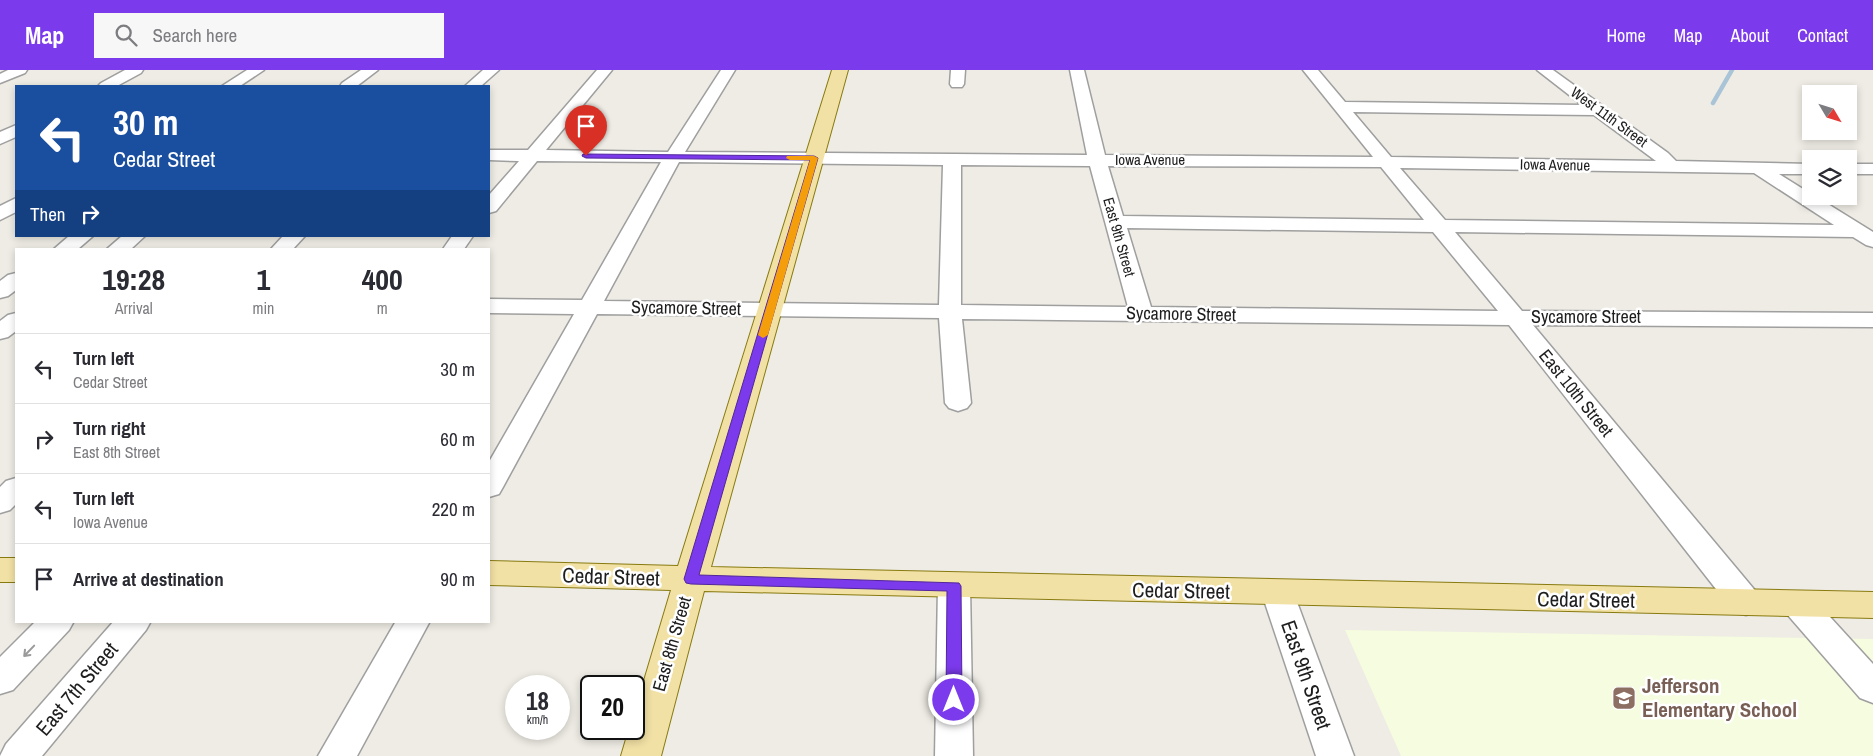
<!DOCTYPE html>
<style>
:root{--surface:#fff;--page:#f7f7f7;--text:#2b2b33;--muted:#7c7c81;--line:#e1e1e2;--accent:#7c3aed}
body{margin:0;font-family:"Archivo Narrow",sans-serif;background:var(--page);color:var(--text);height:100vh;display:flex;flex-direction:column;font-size:19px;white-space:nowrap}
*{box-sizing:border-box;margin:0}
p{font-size:16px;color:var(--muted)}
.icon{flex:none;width:28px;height:28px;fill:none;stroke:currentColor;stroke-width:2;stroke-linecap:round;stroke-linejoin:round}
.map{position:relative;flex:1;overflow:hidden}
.drawer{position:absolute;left:15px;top:178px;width:475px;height:375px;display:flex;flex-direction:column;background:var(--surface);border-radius:0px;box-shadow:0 2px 8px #0003}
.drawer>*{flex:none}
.top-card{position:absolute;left:15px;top:15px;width:475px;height:152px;border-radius:0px;box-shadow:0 2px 8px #0003;background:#1a4fa0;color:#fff;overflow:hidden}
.needle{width:32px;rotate:128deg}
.tools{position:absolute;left:1802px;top:15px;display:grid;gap:10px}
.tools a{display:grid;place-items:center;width:55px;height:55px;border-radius:0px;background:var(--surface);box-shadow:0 2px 8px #0003;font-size:25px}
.speed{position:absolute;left:505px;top:605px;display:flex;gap:10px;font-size:25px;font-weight:700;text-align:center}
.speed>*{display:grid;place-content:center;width:65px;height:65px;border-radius:50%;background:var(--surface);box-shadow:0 2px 8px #0003;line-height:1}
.speed small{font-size:12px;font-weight:400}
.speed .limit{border:2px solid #111;border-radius:8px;background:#fff;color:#111}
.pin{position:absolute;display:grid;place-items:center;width:42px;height:42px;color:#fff;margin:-51px -21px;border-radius:50% 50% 50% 0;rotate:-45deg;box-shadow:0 0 5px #0007}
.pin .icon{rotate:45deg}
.me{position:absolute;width:55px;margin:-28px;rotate:0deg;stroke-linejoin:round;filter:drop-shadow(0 0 4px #0008)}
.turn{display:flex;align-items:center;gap:18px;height:105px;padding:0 15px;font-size:22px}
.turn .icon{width:65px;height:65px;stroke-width:2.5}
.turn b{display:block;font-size:35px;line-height:42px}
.then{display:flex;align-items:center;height:48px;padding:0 15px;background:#0003;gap:10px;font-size:19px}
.eta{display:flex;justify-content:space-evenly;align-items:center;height:85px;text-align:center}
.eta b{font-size:30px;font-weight:700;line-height:35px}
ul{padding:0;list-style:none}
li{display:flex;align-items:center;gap:15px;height:70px;padding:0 15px;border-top:1px solid var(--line)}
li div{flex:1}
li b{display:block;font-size:19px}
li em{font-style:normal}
header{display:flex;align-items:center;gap:30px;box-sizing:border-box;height:70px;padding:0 25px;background:var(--accent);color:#fff}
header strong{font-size:24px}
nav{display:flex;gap:28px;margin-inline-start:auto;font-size:18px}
.search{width:350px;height:45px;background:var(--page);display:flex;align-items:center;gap:12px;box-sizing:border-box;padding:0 18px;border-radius:0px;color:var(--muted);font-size:19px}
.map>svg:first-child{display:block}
.education{fill:#f6fcdf}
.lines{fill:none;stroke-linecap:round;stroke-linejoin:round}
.stream{stroke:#a9c3d7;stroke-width:4.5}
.minor-casing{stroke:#9f9f9f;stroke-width:3}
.major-casing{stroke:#887a0f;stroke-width:2}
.minor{fill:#fff;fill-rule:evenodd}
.major{fill:#f2e1a5;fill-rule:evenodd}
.oneway{stroke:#9a9a9a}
.route{fill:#7c3aed;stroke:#51269a}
.slow{fill:#f59e0b}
.labels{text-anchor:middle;stroke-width:5;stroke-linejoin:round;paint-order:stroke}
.far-street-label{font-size:15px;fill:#1e1e1e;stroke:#fff}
.street-label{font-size:18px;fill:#1e1e1e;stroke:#fff}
.near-street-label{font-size:21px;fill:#1e1e1e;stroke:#fff}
.near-education-label{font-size:21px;font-weight:bold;fill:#785e54;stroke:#fff;text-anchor:start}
</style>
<header>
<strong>Map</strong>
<div class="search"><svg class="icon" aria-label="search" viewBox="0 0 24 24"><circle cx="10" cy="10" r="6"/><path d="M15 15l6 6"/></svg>Search here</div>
<nav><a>Home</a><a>Map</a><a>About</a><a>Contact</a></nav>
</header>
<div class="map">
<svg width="1873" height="686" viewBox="0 0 1873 686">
<rect width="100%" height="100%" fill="#eeece4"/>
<polygon class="education" points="1345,560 1873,569 1873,686 1401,686"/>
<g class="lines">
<polyline class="stream" points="1713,33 1732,0"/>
<g class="minor-casing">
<g id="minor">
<polygon points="8,0 27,0 25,3 0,13 0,4"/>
<polygon points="125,0 143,0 141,3 117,16 98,16 101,13"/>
<polygon points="247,0 264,0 240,16 222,16"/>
<polygon points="361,0 378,0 357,16 340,16 342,13"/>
<polygon points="483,0 499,0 481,16 465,16"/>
<path d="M597,0H612L546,80L668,82L721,0H735L685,82L1087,85L1070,0H1084L1105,85L1373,87L1303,0H1318L1345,32L1582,35L1537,0H1553L1668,83L1676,91L1811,94V104H1779L1811,124V126H1815L1873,162V177L1866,175L1853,167L1455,162L1522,241L1873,243V257L1533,255L1758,524L1762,533L1758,542L1746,545L1734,542L1509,255L962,249L971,333L967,338L958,341L949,338L945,333L939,248L597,244L503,417L499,424L489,427V392L574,244L489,243V229L582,230L661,92L537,91L496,141L489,143V125L519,91L489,90V80H528ZM1353,42L1594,45L1656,91L1391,87ZM679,92L943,95L939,235L604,231ZM961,95L1090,96L1128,237L961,235ZM1108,96L1381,97L1424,150L1123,146ZM1400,98L1754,103L1834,155L1445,150ZM1127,158L1433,162L1498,241L1151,237Z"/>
<polygon points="951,0 965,0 964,14 962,17 952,17 950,14"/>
<polygon points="16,55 16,67 0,74 0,62"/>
<rect x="1849" y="94" width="24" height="10"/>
<polygon points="16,128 16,142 0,150 0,136"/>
<polygon points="69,166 93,166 78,179 54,179"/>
<polygon points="122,166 145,166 131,179 107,179"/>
<polygon points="283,166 305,166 293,179 271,179"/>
<polygon points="452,166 473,166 464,179 443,179"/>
<polygon points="16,203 16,220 8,226 0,228 0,211 8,205"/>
<polygon points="16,243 16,261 8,267 0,269 0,251 8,245"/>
<polygon points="16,408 16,434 10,440 0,443 0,417 6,411"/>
<polygon points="954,504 965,508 970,516 973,686 935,686 938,516 943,508"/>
<polygon points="1278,512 1289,515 1294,524 1354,686 1316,686 1262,524 1267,515"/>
<polygon points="1798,522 1810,525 1873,594 1873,633 1860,628 1786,543 1782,534 1786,525"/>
<polygon points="36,551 74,551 69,560 13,620 0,624 0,587"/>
<polygon points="114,551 151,551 146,560 42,686 0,686 6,674"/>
<polygon points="396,551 430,551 357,686 318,686"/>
</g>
</g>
<g class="major-casing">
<g id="major">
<polygon points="832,0 848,0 711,497 1873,522 1873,548 704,521 661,686 621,686 629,659 634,659 634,644 671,520 489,515 489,491 678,496"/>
<rect x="0" y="488" width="16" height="24"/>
</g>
</g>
<use href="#minor" class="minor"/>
<use href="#major" class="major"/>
</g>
<defs><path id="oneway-shaft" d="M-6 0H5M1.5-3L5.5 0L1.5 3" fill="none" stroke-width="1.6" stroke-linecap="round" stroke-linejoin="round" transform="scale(1.25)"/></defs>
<use class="oneway" href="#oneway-shaft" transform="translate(29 581) rotate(134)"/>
<polygon class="route" points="583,84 814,86 818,88 699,505 959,513 961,516 962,630 960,634 954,636 949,634 946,630 947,521 691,514 686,513 684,509 810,90 586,88 582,86"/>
<polygon class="slow" points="787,86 814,86 818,88 768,265 763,268 758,265 810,90 790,90 786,88"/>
<defs>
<g id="school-square" transform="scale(1.25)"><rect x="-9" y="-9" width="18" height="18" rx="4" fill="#8d6e63" stroke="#fff"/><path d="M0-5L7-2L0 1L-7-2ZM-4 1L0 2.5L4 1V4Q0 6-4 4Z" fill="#fff"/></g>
</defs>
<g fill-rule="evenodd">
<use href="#school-square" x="1624" y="628"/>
</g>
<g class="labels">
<g class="far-street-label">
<text transform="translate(1609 47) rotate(36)" y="5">West 11th Street</text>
<text x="1150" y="95">Iowa Avenue</text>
<text transform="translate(1555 95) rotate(1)" y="5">Iowa Avenue</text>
<text transform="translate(1119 167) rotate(74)" y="5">East 9th Street</text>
</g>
<g class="street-label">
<text transform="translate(686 238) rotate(1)" y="6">Sycamore Street</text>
<text transform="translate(1181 244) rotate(1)" y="6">Sycamore Street</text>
<text x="1586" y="253">Sycamore Street</text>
<text transform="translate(1576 323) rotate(51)" y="6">East 10th Street</text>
<text transform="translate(672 574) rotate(-74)" y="6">East 8th Street</text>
</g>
<g class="near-street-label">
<text transform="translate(611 507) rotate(2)" y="7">Cedar Street</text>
<text transform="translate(1181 521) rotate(1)" y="7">Cedar Street</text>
<text transform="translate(1586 530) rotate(1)" y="7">Cedar Street</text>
<text transform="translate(1306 605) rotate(71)" y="7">East 9th Street</text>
<text transform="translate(77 619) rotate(-50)" y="7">East 7th Street</text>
</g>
<g class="near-education-label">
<text x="1642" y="623">Jefferson<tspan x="1642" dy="24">Elementary School</tspan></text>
</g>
</g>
</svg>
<div class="tools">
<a><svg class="needle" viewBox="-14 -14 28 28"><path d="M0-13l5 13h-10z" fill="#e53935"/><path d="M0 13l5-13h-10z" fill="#7c7c81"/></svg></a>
<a><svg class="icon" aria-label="layers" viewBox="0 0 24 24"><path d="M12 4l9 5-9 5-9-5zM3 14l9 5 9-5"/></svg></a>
</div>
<div class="speed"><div>18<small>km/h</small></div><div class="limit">20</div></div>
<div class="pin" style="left:586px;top:86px;background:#d93025"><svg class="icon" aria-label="arrive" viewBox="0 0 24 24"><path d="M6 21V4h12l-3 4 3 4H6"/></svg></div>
<svg class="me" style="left:954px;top:630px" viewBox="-20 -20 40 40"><circle r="17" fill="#7c3aed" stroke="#fff" stroke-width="3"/><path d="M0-11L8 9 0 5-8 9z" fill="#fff"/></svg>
<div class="top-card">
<div class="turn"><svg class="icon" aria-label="left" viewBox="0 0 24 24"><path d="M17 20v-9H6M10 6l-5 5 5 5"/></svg><div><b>30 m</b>Cedar Street</div></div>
<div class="then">Then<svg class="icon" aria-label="right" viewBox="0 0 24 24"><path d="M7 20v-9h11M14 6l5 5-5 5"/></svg></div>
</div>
<section class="drawer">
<div class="eta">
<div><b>19:28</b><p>Arrival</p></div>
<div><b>1</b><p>min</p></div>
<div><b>400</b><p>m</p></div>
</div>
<ul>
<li><svg class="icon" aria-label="left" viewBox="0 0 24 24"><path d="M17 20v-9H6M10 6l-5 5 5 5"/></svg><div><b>Turn left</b><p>Cedar Street</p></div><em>30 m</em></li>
<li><svg class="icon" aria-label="right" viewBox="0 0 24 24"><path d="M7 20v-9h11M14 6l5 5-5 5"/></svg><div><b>Turn right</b><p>East 8th Street</p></div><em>60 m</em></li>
<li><svg class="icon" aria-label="left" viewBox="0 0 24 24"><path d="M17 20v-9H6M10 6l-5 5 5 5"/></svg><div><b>Turn left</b><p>Iowa Avenue</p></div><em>220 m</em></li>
<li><svg class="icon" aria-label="arrive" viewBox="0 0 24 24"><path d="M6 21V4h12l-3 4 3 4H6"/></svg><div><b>Arrive at destination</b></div><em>90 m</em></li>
</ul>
</section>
</div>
